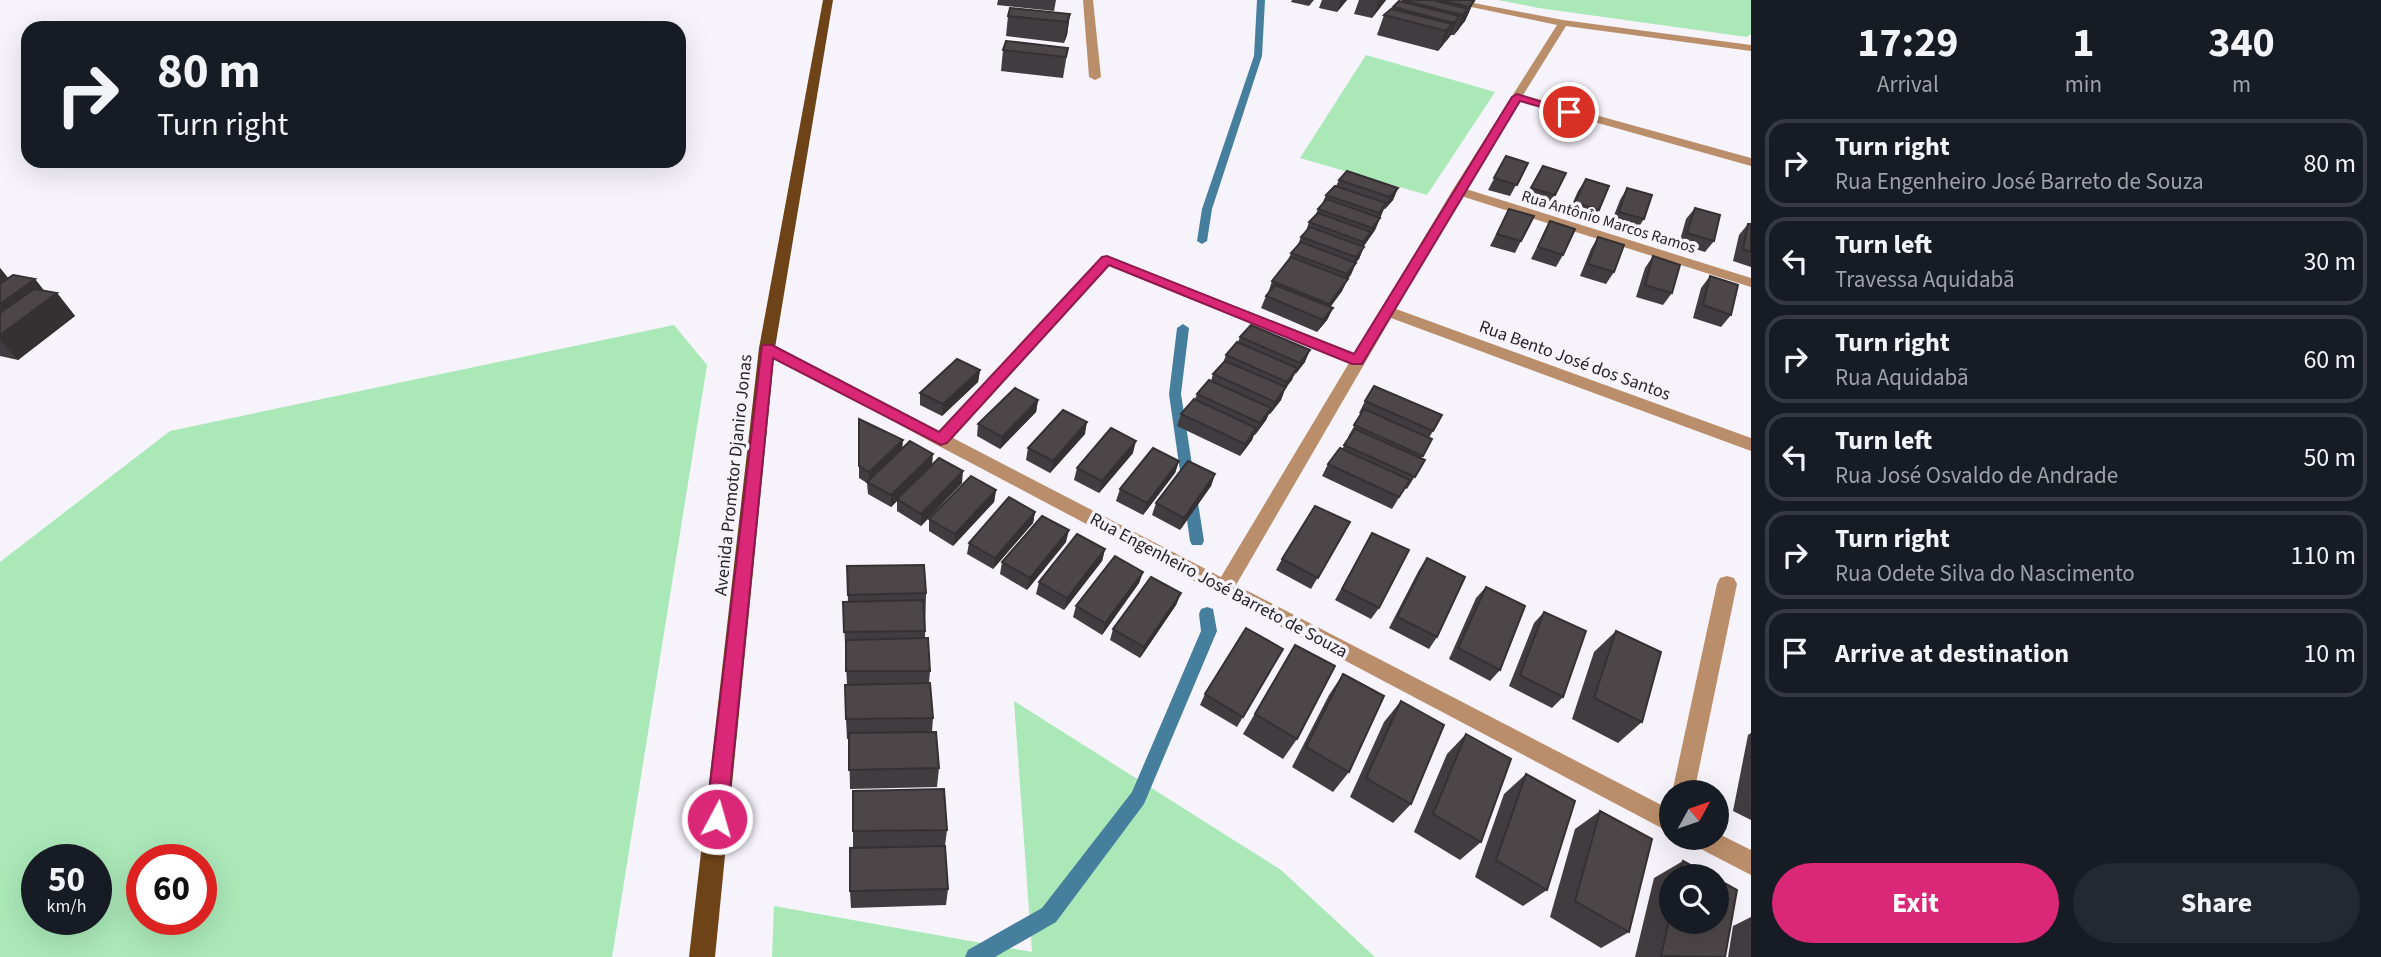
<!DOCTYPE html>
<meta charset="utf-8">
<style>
:root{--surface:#171b24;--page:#242831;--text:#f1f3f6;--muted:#9ea1a6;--line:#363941;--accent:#db2777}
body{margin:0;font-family:"Source Sans 3",sans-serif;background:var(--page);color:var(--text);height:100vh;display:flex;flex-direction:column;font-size:26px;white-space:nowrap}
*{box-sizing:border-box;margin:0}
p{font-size:23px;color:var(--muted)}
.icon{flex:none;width:38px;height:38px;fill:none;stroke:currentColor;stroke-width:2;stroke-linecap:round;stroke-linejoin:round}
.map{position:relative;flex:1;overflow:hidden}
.details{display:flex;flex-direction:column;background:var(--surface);width:630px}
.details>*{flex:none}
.hud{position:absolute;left:21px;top:21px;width:665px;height:147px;border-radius:21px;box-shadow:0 7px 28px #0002;background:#171b24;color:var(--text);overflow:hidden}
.needle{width:46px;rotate:50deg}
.controls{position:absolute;left:1659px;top:780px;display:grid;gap:14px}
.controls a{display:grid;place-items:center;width:70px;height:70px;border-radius:50%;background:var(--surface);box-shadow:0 7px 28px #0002;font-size:35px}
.speed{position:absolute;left:21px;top:844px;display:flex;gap:14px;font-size:35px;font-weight:700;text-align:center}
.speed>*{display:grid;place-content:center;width:91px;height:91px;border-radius:50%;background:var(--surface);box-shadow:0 7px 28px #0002;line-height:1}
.speed small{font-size:18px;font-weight:400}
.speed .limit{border:10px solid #d22;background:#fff;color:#111}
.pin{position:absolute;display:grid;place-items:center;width:60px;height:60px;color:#fff;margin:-30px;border:4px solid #fff;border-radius:50%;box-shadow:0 2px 7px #0007}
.me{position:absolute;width:77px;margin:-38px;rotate:6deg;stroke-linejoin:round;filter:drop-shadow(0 0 5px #0008)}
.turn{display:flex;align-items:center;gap:24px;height:147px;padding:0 21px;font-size:32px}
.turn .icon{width:91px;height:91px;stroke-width:2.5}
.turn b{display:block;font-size:49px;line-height:60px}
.eta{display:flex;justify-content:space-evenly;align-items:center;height:119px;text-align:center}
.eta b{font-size:42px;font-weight:700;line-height:49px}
.button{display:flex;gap:14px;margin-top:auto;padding:14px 21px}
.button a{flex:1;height:80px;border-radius:42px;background:var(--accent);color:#fff;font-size:28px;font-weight:700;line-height:80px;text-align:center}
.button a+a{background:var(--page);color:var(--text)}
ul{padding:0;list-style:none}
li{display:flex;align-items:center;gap:21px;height:88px;margin:0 14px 10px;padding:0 7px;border:4px solid var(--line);border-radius:21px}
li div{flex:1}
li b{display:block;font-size:26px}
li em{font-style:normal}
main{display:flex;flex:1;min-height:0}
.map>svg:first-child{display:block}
.green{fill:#aae8b8;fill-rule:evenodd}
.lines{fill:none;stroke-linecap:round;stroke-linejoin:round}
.stream{fill:#467f9e;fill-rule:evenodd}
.street{fill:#ba8e6a;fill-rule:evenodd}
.primary{fill:#6e4318;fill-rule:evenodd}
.wall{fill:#413c3f}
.shaded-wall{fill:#353133}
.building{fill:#4c4649;stroke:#353133;stroke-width:2}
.route{fill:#db2777;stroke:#8e194d;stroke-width:2}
.labels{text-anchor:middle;stroke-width:7;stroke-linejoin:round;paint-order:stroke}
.far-street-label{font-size:16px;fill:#252426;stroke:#f6f3fb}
.street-label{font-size:18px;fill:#252426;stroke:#f6f3fb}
</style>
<main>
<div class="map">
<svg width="1751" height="957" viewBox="0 0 1751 957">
<rect width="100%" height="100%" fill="#f6f3fb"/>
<g class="green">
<polygon points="1498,0 1751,0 1751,34 1747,37 1539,8"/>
<polygon points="1366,55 1495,92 1427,195 1300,158"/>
<path d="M674,325L707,365L612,957H0V562L170,431ZM96,859V919H37V859ZM142,859H201V919H142Z"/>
<polygon points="1014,701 1281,870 1375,957 772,957 774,906 1032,952"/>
</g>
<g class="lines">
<g class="stream">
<polygon points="1257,0 1265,0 1262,56 1212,209 1207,241 1202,244 1197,241 1202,209 1254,56"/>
<polygon points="1183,324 1189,328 1181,394 1204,541 1202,545 1192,545 1190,541 1169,394 1177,328"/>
<polygon points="1207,607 1213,609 1217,631 1144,804 1056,922 995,957 965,957 968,950 1042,908 1132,792 1201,631 1199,614 1201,609"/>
</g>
<g class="street">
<polygon points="1083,0 1093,0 1101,77 1095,80 1089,77"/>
<path d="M1438,0H1458L1563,20L1751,45V51L1566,26L1523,95L1751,158V166L1520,101L1466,189L1751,278V287L1461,196L1396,309L1751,438V451L1391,318L1236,585L1671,810V833L935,444L759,348L762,344H772L939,431L1102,257L1107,256L1355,353L1452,191L1557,25ZM1109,266L1349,363L1221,577L953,438Z"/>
<polygon points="1727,576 1734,578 1737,584 1694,793 1672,793 1717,584 1720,578"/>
<polygon points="1717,833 1751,850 1751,875 1695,846 1691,838 1717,838"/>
</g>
<polygon class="primary" points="823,0 833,0 775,348 715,957 689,957 759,348"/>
</g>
<g class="wall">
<polygon points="998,0 1056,0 1054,11 997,5"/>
<polygon points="1292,0 1314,0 1309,6 1291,2"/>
<polygon points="1322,0 1347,0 1337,12 1319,8"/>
<polygon points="1359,0 1386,0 1372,18 1354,14"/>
<polygon points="1402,0 1470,0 1474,1 1465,21 1454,35 1451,35 1438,51 1377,35 1384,15"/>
<polygon points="1070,14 1067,35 1064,43 1006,36 1008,16"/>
<polygon points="1068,48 1063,78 1001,71 1003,50"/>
<polygon points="1506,156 1528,163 1510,196 1488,190"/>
<polygon points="1543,166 1555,195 1548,207 1525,200"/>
<polygon points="1586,179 1599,210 1592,221 1568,214 1578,191"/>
<polygon points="1339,180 1398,188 1393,200 1385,209 1384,209 1375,230 1364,246 1359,259 1355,263 1356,263 1351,275 1347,280 1342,291 1330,307 1333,308 1327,320 1317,332 1261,308 1266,296 1268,293 1272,281 1288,261 1291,253 1297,247 1301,237 1306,231 1309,222 1316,214 1318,209 1322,204 1326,195 1336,186"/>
<polygon points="1627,188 1644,219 1636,231 1611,223 1620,200"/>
<polygon points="1695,208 1714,241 1705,252 1679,244 1686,219"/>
<polygon points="1509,209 1521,241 1515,253 1490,246"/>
<polygon points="1550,221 1563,255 1556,267 1531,259"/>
<polygon points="1748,224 1751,224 1751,267 1733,261 1739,235"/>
<polygon points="1598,237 1614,272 1606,284 1580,276 1591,249"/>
<polygon points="1653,256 1672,293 1663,305 1636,297 1645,268"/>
<polygon points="0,268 8,278 35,279 44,291 57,293 75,316 18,360 0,356"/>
<polygon points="1710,276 1731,315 1721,327 1693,318 1701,288"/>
<polygon points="1240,337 1305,362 1294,375 1285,389 1281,400 1270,414 1269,414 1266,420 1255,435 1254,435 1252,440 1240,456 1177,426 1181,414 1195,399 1197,394 1211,381 1213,374 1223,363 1226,355 1238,342"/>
<polygon points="980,370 978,382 942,416 920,405 920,393"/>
<polygon points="1038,400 1036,412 1000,449 977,436 978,424"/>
<polygon points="1365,401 1442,415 1429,438 1432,439 1421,459 1425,460 1407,489 1405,488 1392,509 1322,476 1328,464 1342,449 1349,438 1348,437 1361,414 1359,413"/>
<polygon points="1085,434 1050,473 1026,460 1028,448"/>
<polygon points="903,448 962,483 921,526 897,511 897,501 891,507 868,494 867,483 859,478 859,466"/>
<polygon points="1133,453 1099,493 1074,480 1077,468"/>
<polygon points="1179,461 1175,473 1143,515 1116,501 1120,489"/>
<polygon points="1215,474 1211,486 1180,530 1152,515 1156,503"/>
<polygon points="996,490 994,502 953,546 929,531 929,519"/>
<polygon points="1035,512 1033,523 993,569 967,554 969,543"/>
<polygon points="1350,522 1311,589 1276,570 1282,559"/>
<polygon points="1372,533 1379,608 1371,619 1335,600"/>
<polygon points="1066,542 1027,590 1000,574 1002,562"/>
<polygon points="1105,549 1102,561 1064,610 1036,594 1039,582"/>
<polygon points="1427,558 1437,637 1429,649 1389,628 1419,570"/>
<polygon points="847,566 926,593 925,638 930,671 929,683 933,718 932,732 939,768 937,787 850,789 849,739 847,739 846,719 847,685 843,602 848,602"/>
<polygon points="1143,572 1139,583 1102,635 1073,617 1076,606"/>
<polygon points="1486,587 1500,670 1490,681 1449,659 1476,598"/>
<polygon points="1181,593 1176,605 1140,658 1110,640 1113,629"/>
<polygon points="1544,612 1563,697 1552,708 1509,686 1534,623"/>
<polygon points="1616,631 1642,722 1618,743 1572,719 1594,652"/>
<polygon points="1295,645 1297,739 1283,759 1243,734"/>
<polygon points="1283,649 1237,727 1200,705 1205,694"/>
<polygon points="1343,674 1349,772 1333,792 1292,767 1329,695"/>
<polygon points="1401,701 1411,804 1393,823 1350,797 1384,722"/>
<polygon points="1751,733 1751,820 1733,811 1748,735"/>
<polygon points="1466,734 1481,842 1460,860 1414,832 1447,754"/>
<polygon points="1526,774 1547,890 1523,906 1475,877 1504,794"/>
<polygon points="1600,811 1629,932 1601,948 1550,917 1575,829"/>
<polygon points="947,830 945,846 948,889 946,905 851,908 850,891 853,848 853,831"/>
<polygon points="1683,861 1712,877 1671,877 1671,922 1725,957 1635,957 1654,878"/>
<polygon points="1751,917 1751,957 1728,957 1733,926"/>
</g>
<g class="shaded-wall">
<polygon points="1341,0 1347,0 1337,12"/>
<polygon points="1379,0 1386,0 1372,18"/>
<polygon points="1474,1 1465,21 1460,27 1469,7"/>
<polygon points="1468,9 1459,29 1454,35 1463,15"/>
<polygon points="1070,14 1067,35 1064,43 1067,22"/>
<polygon points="1459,16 1450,36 1445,43 1454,23"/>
<polygon points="1452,24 1443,45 1438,51 1446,31"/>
<polygon points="1398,188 1393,200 1385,209 1390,197"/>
<polygon points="1386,203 1381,215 1374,225 1379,213"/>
<polygon points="1380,218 1375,230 1358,254 1363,242"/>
<polygon points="1364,247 1359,259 1350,269 1356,257"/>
<polygon points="1356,263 1342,291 1324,316 1329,304 1342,286 1347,274"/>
<polygon points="0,268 13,284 0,294"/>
<polygon points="35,279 50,298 57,293 75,316 18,360 0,340 0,304"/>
<polygon points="1333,308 1327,320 1317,332 1323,320"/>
<polygon points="1310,350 1305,362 1295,375 1300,363"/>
<polygon points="1297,368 1292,380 1285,389 1281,400 1270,414 1275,402 1282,392 1287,382"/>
<polygon points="980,370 978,382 942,416 943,404"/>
<polygon points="1038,400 1036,412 1000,449 1002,437"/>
<polygon points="1271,408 1266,420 1255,435 1260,423"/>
<polygon points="1087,422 1085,434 1050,473 1053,461"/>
<polygon points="1256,428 1252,440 1240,456 1245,444"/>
<polygon points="903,440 902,452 869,484 869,472"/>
<polygon points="1136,441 1133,453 1099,493 1102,481"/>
<polygon points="933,454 932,466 891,507 891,495"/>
<polygon points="1179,461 1175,473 1143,515 1147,503"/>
<polygon points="963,471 962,483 921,526 921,514"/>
<polygon points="1215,474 1211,486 1180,530 1184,518"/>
<polygon points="996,490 994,502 953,546 955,534"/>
<polygon points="1035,512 1033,523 993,569 995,558"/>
<polygon points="1069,530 1066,542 1027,590 1030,578"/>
<polygon points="1105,549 1102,561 1064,610 1067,598"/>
<polygon points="1143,572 1139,583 1102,635 1105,623"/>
<polygon points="1181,593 1176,605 1140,658 1144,647"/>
</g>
<g class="building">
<polygon points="1402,0 1432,0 1468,9 1463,15"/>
<polygon points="1439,0 1470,0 1474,1 1469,7"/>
<polygon points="1399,1 1459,16 1454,23 1393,7"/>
<polygon points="1010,8 1070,14 1067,22 1008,16"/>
<polygon points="1391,9 1452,24 1446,31 1384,15"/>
<polygon points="1006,41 1068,48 1066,57 1003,50"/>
<polygon points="1506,156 1528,163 1517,185 1494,178"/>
<polygon points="1543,166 1566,173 1555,195 1531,188"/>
<polygon points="1347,171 1398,188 1390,197 1339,180"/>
<polygon points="1586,179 1609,186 1599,210 1575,202"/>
<polygon points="1335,186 1386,203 1379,213 1326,195"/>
<polygon points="1627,188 1652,195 1644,219 1619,212"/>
<polygon points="1327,199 1380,218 1372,228 1318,209"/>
<polygon points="1695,208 1720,215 1714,241 1687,233"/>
<polygon points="1509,209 1534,216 1521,241 1497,234"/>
<polygon points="1318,213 1371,232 1363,242 1309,222"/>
<polygon points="1550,221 1575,229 1563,255 1538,247"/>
<polygon points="1748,224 1751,224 1751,252 1743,249"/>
<polygon points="1310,227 1364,247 1356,257 1301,237"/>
<polygon points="1598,237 1624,245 1614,272 1588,264"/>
<polygon points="1301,242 1356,263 1347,274 1291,253"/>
<polygon points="1653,256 1680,265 1672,293 1645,285"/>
<polygon points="1291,257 1348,279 1329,304 1272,281"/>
<polygon points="13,275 35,279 0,304 0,284"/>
<polygon points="1710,276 1738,285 1731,315 1703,305"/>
<polygon points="1275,285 1333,308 1323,320 1266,296"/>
<polygon points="34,289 57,293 0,335 0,313"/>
<polygon points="1251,325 1310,350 1300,363 1240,337"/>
<polygon points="1237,342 1297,368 1287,382 1226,355"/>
<polygon points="957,359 980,370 943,404 920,393"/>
<polygon points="1225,361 1286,387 1275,402 1213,374"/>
<polygon points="1209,380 1271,408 1260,423 1197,394"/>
<polygon points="1374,386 1442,415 1433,431 1365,401"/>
<polygon points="1015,388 1038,400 1002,437 978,424"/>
<polygon points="1194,399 1256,428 1245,444 1181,414"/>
<polygon points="1364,409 1432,439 1423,456 1354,425"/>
<polygon points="1063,410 1087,422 1053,461 1028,448"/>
<polygon points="859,419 903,440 869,472 859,466"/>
<polygon points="1111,428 1136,441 1102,481 1077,468"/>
<polygon points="1355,429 1425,460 1415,477 1344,445"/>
<polygon points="910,441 933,454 891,495 867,482"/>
<polygon points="1153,448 1179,461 1147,503 1120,489"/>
<polygon points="1340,448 1410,480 1399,497 1328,464"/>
<polygon points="939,458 963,471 921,514 897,499"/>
<polygon points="1188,461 1215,474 1184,518 1156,503"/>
<polygon points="971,476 996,490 955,534 929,519"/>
<polygon points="1009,497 1035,512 995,558 969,543"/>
<polygon points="1315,506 1350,522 1318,578 1282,559"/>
<polygon points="1042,516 1069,530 1030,578 1002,562"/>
<polygon points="1372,533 1409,550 1379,608 1342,589"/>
<polygon points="1077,534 1105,549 1067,598 1039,582"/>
<polygon points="1115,556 1143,572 1105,623 1076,606"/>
<polygon points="1427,558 1465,577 1437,637 1397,617"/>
<polygon points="924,565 926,593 848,595 847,566"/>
<polygon points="1151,577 1181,593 1144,647 1113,629"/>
<polygon points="1486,587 1525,606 1500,670 1458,648"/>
<polygon points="923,600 925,631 844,632 843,602"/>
<polygon points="1544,612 1586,631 1563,697 1520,675"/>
<polygon points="1246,628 1283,649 1243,717 1205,694"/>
<polygon points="1616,631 1661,652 1642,722 1594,698"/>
<polygon points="928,638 930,671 846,671 846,640"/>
<polygon points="1295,645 1335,666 1297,739 1255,714"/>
<polygon points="1343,674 1384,696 1349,772 1306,747"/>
<polygon points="930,683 933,718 846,719 845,685"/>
<polygon points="1401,701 1444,725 1411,804 1366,778"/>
<polygon points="936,732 939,768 849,770 849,733"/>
<polygon points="1466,734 1511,759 1481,842 1433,814"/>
<polygon points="1526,774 1575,801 1547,890 1496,860"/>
<polygon points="944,789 947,830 853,831 853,791"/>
<polygon points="1600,811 1652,839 1629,932 1575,901"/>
<polygon points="945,846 948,889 850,891 850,848"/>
<polygon points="1683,861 1712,877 1679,877"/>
<polygon points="1717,879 1737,890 1725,957 1661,956 1671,911 1671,922 1717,922"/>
</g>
<polygon class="route" points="1517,94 1574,112 1569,115 1520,101 1362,364 1352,364 1109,265 947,443 941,445 773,358 727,819 724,826 717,829 709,826 706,819 762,345 772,345 939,432 1102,257 1107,256 1354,354 1512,97"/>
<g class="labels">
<g class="far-street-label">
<text transform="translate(1609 221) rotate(17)" y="6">Rua Antônio Marcos Ramos</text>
</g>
<g class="street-label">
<text transform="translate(1575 360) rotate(20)" y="6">Rua Bento José dos Santos</text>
<text transform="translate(733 475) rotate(-84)" y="6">Avenida Promotor Djaniro Jonas</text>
<text transform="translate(1219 585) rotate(28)" y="6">Rua Engenheiro José Barreto de Souza</text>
</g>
</g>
</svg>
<div class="controls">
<a><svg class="needle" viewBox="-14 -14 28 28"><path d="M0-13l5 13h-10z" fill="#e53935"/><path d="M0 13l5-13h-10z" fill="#9ea1a6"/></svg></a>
<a><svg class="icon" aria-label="search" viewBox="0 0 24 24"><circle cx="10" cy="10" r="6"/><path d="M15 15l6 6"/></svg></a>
</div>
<div class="speed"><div>50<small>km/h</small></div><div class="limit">60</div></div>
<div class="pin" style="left:1569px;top:112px;background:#d93025"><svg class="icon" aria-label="arrive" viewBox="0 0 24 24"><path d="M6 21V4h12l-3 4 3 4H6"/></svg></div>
<svg class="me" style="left:717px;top:819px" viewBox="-20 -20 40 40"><circle r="17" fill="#db2777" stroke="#fff" stroke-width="3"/><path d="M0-11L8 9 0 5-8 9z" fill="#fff"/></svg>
<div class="hud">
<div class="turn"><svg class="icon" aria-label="right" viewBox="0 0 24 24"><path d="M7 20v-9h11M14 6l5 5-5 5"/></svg><div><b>80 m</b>Turn right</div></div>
</div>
</div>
<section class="details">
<div class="eta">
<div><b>17:29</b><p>Arrival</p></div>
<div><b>1</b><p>min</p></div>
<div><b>340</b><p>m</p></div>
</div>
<ul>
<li><svg class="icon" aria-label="right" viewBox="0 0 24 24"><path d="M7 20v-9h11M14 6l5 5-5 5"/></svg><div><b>Turn right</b><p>Rua Engenheiro José Barreto de Souza</p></div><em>80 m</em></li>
<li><svg class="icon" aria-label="left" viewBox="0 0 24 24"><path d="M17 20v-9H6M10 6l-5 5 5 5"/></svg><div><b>Turn left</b><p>Travessa Aquidabã</p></div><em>30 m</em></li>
<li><svg class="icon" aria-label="right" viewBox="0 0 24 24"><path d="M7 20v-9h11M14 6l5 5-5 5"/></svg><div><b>Turn right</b><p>Rua Aquidabã</p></div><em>60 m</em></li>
<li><svg class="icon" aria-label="left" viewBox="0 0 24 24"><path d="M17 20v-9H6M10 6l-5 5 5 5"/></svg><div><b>Turn left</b><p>Rua José Osvaldo de Andrade</p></div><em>50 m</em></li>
<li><svg class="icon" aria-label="right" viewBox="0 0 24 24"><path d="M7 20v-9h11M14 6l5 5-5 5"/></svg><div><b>Turn right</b><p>Rua Odete Silva do Nascimento</p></div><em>110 m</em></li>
<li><svg class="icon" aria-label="arrive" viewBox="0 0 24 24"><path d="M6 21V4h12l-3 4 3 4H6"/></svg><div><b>Arrive at destination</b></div><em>10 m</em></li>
</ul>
<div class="button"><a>Exit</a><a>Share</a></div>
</section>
</main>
